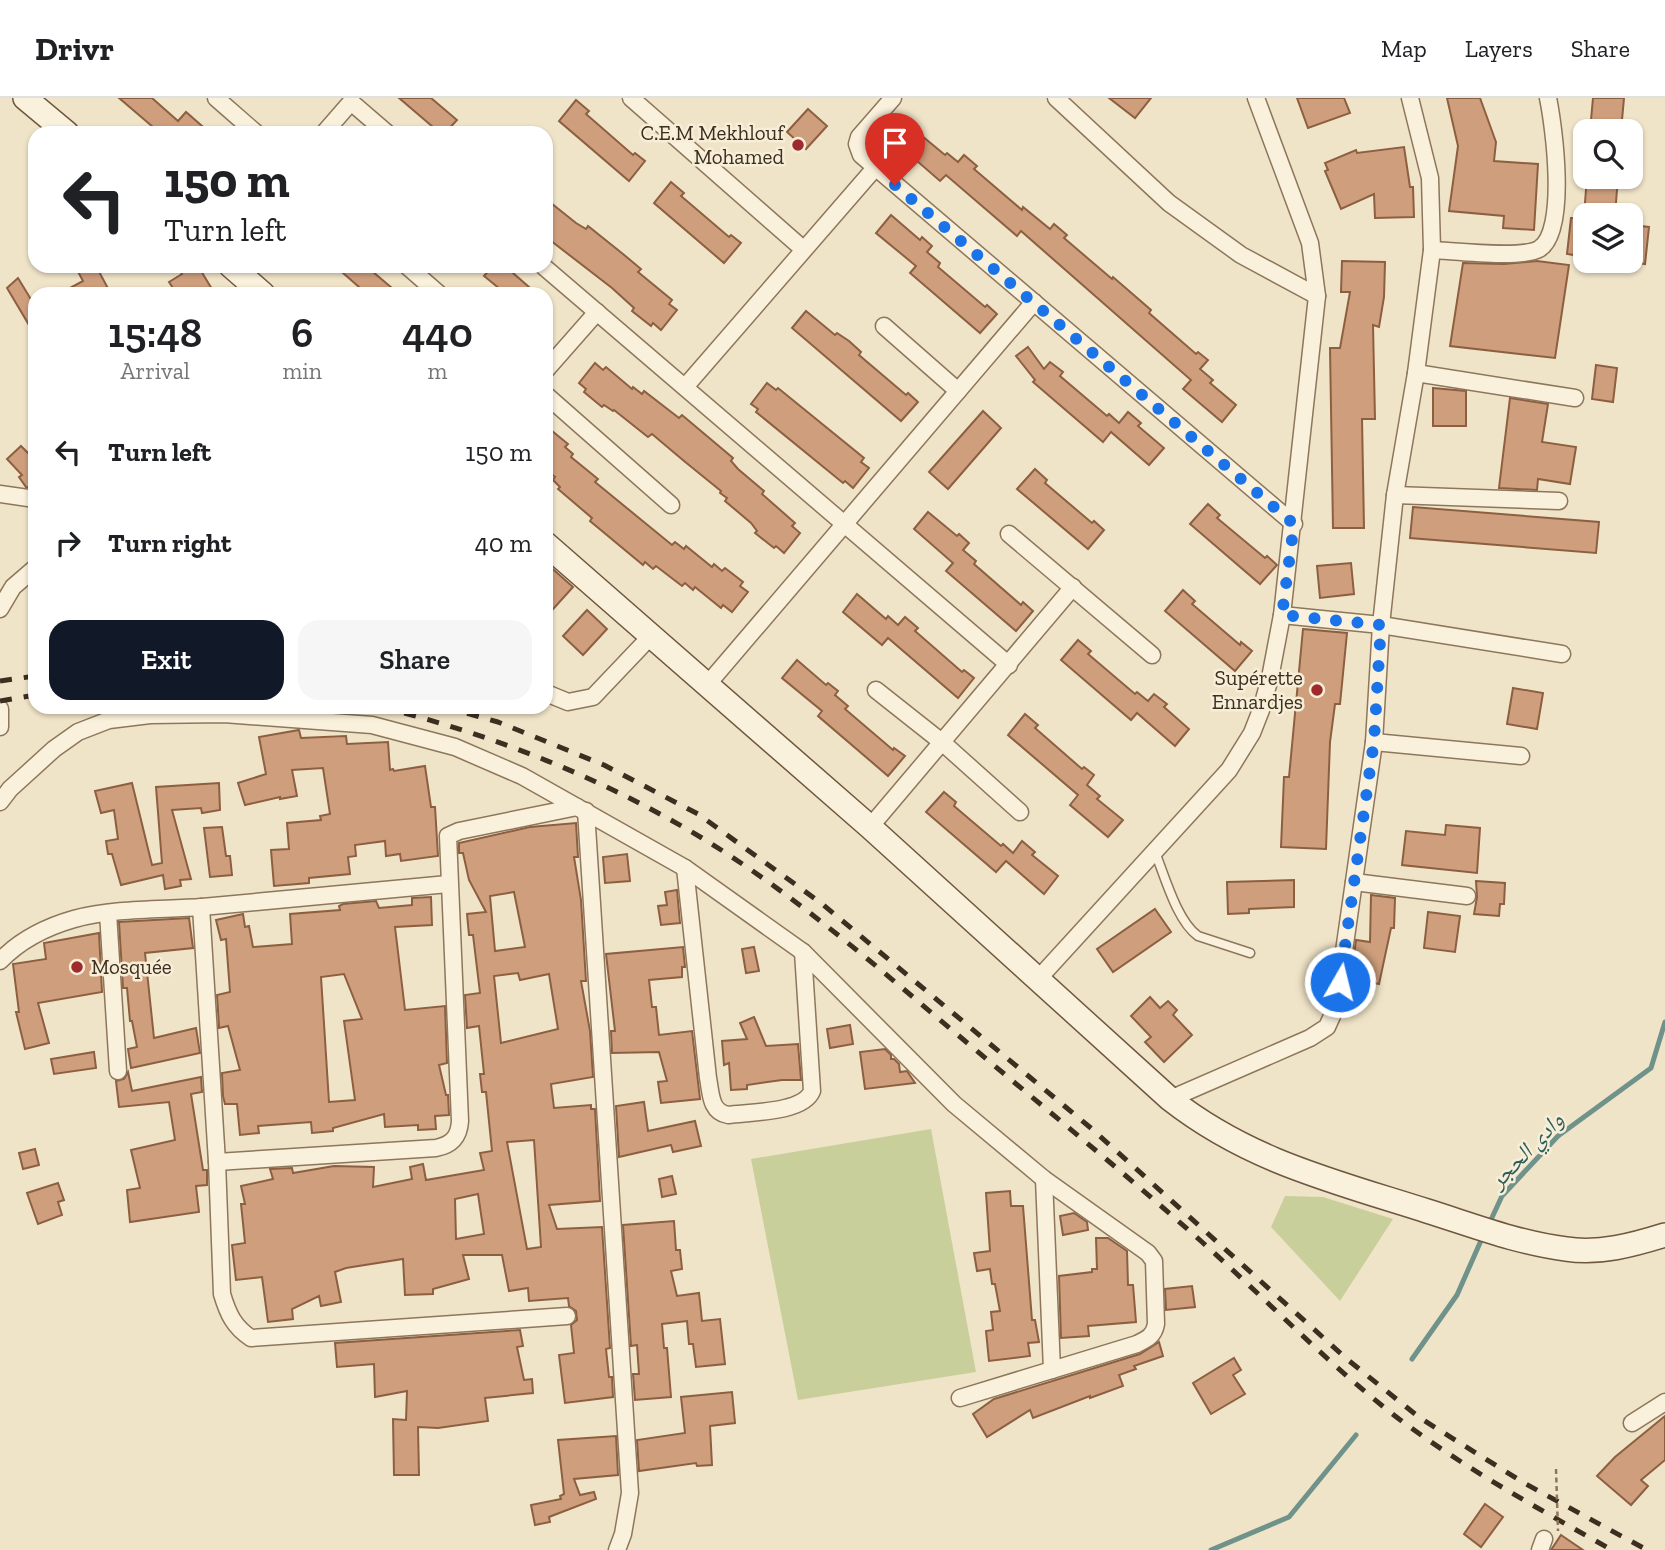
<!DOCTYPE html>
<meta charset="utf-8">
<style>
:root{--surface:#fff;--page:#f6f6f6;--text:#202124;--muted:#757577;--line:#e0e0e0;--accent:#111827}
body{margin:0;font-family:"Zilla Slab","Noto Naskh Arabic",serif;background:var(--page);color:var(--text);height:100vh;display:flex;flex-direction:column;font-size:26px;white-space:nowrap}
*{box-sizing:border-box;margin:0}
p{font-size:23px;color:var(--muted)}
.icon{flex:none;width:38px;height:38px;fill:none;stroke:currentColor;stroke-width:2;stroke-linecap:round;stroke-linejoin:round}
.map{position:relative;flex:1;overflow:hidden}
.sheet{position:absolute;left:28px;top:189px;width:525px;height:427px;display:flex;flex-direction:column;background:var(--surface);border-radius:21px;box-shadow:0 2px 5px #0004}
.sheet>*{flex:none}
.guide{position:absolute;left:28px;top:28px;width:525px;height:147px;border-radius:21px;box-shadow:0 2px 5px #0004;background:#fff;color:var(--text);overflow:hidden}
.controls{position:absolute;left:1573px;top:21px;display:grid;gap:14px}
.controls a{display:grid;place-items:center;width:70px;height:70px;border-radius:14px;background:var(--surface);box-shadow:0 2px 5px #0004;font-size:35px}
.pin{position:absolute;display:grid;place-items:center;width:60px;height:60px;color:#fff;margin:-72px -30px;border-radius:50% 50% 50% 0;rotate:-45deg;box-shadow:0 0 7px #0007}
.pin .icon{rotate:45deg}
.me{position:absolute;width:77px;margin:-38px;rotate:8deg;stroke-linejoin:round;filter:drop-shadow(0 0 5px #0008)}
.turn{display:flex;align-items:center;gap:24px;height:147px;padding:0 21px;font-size:32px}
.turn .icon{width:91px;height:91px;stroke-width:2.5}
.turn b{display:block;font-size:49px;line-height:60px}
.eta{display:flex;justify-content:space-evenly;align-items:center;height:119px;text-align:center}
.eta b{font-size:42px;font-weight:600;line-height:49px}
.cta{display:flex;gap:14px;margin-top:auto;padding:14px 21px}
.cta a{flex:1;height:80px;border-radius:21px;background:var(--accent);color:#fff;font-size:28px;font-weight:600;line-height:80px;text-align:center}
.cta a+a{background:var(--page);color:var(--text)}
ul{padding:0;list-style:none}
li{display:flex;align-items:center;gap:21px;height:91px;padding:0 21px}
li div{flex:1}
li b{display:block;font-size:26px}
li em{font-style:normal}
header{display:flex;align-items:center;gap:42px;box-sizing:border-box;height:98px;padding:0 35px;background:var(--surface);border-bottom:2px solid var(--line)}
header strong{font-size:33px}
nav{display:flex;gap:38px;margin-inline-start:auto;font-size:24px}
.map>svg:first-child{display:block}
.green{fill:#c9cf9b}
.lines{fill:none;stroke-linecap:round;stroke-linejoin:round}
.stream{stroke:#6f938a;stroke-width:5}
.building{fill:#cf9f7d;stroke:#8d5f41;stroke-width:2;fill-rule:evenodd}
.lane-casing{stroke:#8d765c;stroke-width:11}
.street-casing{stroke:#8d765c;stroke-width:19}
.secondary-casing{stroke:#6f573f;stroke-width:26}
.lane{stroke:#faf1dc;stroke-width:8}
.street{stroke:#faf1dc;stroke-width:16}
.secondary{stroke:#faf1dc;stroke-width:23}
.rail{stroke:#3d2e20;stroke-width:5;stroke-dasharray:12 12;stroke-linecap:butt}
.path-bridge{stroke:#8d765c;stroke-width:2.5;stroke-dasharray:5 3.5;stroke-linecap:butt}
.route{stroke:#1a73e8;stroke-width:12;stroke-dasharray:0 21.6}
.poi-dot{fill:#9e2a2b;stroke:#f7eed8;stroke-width:2.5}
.labels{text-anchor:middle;stroke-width:5;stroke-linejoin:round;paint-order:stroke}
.poi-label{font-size:21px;fill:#3d2e20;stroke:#f7eed8;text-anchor:end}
.water-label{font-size:23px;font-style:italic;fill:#2f5d5a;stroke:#f7eed8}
</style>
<header>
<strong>Drivr</strong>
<nav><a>Map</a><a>Layers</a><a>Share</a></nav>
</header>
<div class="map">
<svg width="1665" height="1452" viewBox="0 0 1665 1452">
<rect width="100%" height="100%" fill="#f0e4c8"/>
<g class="green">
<polygon points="931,1031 976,1274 798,1302 751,1061"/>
<polygon points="1285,1098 1323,1099 1393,1121 1340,1203 1271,1129"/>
</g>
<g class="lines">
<g class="stream">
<polyline points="1489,1126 1502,1098 1558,1038 1651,970 1665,924"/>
<polyline points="1412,1261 1457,1197 1483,1138"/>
<polyline points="1211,1452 1289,1419 1356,1337"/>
</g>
</g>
<g class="building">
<polygon points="119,0 152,0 178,23 186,14 210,35 160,35"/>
<polygon points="399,0 431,0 457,22 445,35 440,35"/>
<polygon points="1109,0 1151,0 1135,20"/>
<polygon points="1297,0 1344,0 1350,15 1308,30"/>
<polygon points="1447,0 1480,0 1496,44 1494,63 1538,66 1534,132 1503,130 1504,118 1449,113 1458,48"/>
<polygon points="1593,0 1624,0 1621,33 1590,33"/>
<polygon points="576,2 589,13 586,16 633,57 635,55 645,63 629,83 559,23"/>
<polygon points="808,11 827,28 806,51 787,34"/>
<polygon points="916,33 945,57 947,55 958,64 964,57 977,68 974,71 1022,112 1023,109 1050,131 1054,126 1067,137 1064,140 1112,181 1113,179 1151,212 1149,215 1196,256 1198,254 1208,262 1200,271 1213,282 1210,285 1236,307 1222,324 1183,291 1191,282 1021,133 1017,138 946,77 940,83 902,50"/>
<polygon points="1404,49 1410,89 1413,89 1414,119 1375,120 1374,96 1341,111 1325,73 1328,72 1325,65 1356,52 1357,55"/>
<polygon points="1587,79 1618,79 1615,117 1584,117"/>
<polygon points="671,84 684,95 681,98 729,139 731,137 741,145 724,165 654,105"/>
<polygon points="546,101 576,125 586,131 588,128 623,156 641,171 638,174 672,202 669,206 677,212 661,232 653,225 651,228 632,213 634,210 612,190 546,139"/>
<polygon points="891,117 920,142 922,139 932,148 927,154 940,165 938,169 985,209 987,207 997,216 980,235 910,175 916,168 876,135"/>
<polygon points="1571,120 1586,121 1586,159 1567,156"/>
<polygon points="1631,127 1649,129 1645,166 1631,164"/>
<polygon points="1342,163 1385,164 1384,199 1379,229 1373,227 1375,321 1362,321 1364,430 1333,430 1330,250 1340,250 1350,194 1341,194"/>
<polygon points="1537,163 1569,167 1555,260 1450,248 1463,165 1504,166"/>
<polygon points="75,168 96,168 111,196 59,196 83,183"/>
<polygon points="177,168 198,168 215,196 177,196 169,184 182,176"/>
<polygon points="335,168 366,168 399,196 367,196"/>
<polygon points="493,168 505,168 537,196 506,196 484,178"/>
<polygon points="18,180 35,208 35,237 7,190"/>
<polygon points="806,213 835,237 837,235 849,243 861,254 859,257 906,297 908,295 918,304 901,323 792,230"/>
<polygon points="1028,249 1044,271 1050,264 1063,274 1060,278 1107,318 1109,316 1119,325 1128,314 1141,325 1138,328 1164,350 1149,367 1111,334 1103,344 1033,284 1035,282 1016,258"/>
<polygon points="595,265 603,272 606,269 632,291 633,289 642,296 644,293 679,320 682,317 733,360 731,363 738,371 764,393 762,396 795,425 792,428 800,435 784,455 776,448 774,450 755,435 757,433 751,425 725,403 727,400 720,395 721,393 684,363 652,336 648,339 614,312 613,313 604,307 602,309 584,294 586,291 579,285"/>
<polygon points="1596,267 1617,270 1613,304 1592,301"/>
<polygon points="767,285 776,292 778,290 864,360 861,364 869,370 853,390 845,383 843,385 756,314 758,311 751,306"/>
<polygon points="1433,290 1466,293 1466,328 1433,328"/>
<polygon points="1510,300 1548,306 1542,344 1576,349 1570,386 1538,381 1537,392 1499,390"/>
<polygon points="983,313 1001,330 948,391 929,374"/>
<polygon points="546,328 568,346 565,349 573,356 571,359 598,381 595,384 672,447 675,444 684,451 686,448 712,469 714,466 722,473 725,470 743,484 740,488 748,494 732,514 723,507 721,510 695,489 693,492 685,485 682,488 656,468 653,471 645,464 643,467 590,423 592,420 558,391 560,389 553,382 555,379 546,372"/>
<polygon points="21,348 35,362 35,390 26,389 19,379 22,377 7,361"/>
<polygon points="1035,371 1047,382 1045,385 1092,425 1094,423 1104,432 1088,451 1017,391"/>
<polygon points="1208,406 1220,417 1217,420 1265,460 1267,458 1277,467 1260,486 1190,426"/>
<polygon points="1413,409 1599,424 1596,455 1410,440"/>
<polygon points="928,414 957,438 959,436 969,445 963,452 976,463 974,466 1021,507 1023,504 1033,513 1016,533 946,473 953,465 914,431"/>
<polygon points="546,465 573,489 546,519"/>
<polygon points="1351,465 1354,496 1320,500 1317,468"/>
<polygon points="1183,492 1195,503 1192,506 1240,547 1241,544 1252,553 1235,573 1165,513"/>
<polygon points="857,496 886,521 888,518 898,527 905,519 918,530 915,533 962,574 964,572 974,580 958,600 888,540 882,547 843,514"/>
<polygon points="587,512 607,531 583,557 563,538"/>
<polygon points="1303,531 1347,535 1340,606 1335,606 1330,644 1326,751 1281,749 1284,679 1289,679"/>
<polygon points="1078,542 1091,553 1088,556 1135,596 1137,594 1148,603 1154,596 1167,606 1164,609 1189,631 1175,648 1137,615 1131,622 1061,562"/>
<polygon points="797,562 826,587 828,585 838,593 835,597 848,608 845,611 893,652 894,650 905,658 888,678 818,618 822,613 782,580"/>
<polygon points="1513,590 1543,595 1537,631 1507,626"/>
<polygon points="1025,616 1038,627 1035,630 1082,671 1084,669 1094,677 1087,687 1100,698 1097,701 1123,722 1108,739 1070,707 1078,697 1008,637"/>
<polygon points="299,632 301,640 346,638 347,646 388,644 390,672 393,671 394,673 425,668 431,709 435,709 438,758 401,763 400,756 386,758 385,743 355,747 356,758 348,759 350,776 309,780 309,785 274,788 271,752 289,751 287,725 321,722 320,718 330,716 323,670 292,672 297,698 280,701 280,699 245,707 238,685 266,676 259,639"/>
<polygon points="132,685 152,767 162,765 156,689 219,685 220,712 202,715 201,710 172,712 191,781 180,782 181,788 165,791 163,777 121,787 112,756 108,756 106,743 118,741 114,712 101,715 95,693"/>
<polygon points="944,694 956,704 954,708 1001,748 1003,746 1013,755 1022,743 1035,754 1032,757 1058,778 1044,796 1006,763 996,774 926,714"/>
<path d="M576,725L578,759H574L581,802L586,883H581L590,933L593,979L551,986L554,1010L591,1007V1011H595L600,1103L549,1107L557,1131L602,1129L610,1250L606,1251L609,1279H612L613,1299L565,1305L559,1257L574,1255L571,1227L577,1222L576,1213L569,1208L568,1200L529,1203L528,1190L509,1193L502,1157H463L469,1181L433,1191V1196L405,1197L403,1161L346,1170L335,1174L341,1204L321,1208L319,1198L292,1211L293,1221L268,1224L262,1179L236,1182L232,1147L245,1145L241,1106H245L241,1088L273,1081L270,1071L292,1070L293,1075L334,1068L374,1069L373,1089L412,1081L410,1069L423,1066L426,1082L484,1072L480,1055L492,1053L486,994H482L480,976H484L479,928L467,930L465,897L480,895L473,837H469L467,816L486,814L469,782L463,755H459V745L530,729ZM514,794L525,849L495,853L490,798ZM518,875L520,882L549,876L558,931L501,945L494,878ZM534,1042L541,1149L527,1151L507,1044ZM478,1096L484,1136L456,1141L455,1101Z"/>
<polygon points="1446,727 1480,730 1477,775 1402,767 1406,733 1445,737"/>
<polygon points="222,729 226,758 230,758 232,777 210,779 204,730"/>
<polygon points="627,756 630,783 605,785 603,759"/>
<polygon points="1294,782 1294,809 1249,811 1249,815 1228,816 1227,784"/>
<polygon points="1476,783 1505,785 1504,806 1500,806 1499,818 1474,816 1477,799"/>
<polygon points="677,792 680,825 661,827 658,808 667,807 665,794"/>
<polygon points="1371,797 1395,800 1394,830 1391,830 1379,886 1351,880 1356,842 1370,844"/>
<path d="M431,799L432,827L395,829L405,912L445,908L447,965L439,967L446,997H448L449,1017L435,1018L436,1031L418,1032V1027L385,1029L384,1016L333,1030V1033L312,1035L311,1024L258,1028L259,1035L240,1037L237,1006H225L223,998L222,975L240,972L228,928L219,930V928L217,897L230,894L226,841L221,842L216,822L243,816L245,829L249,828L253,849L292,846L290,816L340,812L339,808L343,806L376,803L379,810L412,807V800ZM344,876L362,921L344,923L355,1002L329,1004L321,879Z"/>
<polygon points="1155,811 1171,834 1113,874 1097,851"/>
<polygon points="1428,814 1460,818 1455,854 1424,850"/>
<polygon points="189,820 193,850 145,855 154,940 196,930 200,955 131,970 128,951 137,949 132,923 130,923 127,890 123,890 119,824"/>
<polygon points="99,835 102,894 38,905 49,945 25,951 16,914 19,914 13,866 46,861 44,845"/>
<polygon points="683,849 685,869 682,869 682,879 649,882 652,909 656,909 659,937 692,933 700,1001 661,1005 658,984 667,983 659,954 612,955 611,933 615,933 606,856"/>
<polygon points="754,849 759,873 746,875 742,851"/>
<polygon points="1150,899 1160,910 1168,903 1177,912 1173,917 1192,937 1164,964 1145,944 1151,939 1131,918"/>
<polygon points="754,919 766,948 798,946 801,982 782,982 747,987 747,991 731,992 729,965 724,967 722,943 747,941 740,925"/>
<polygon points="850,927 853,946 830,950 827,931"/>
<polygon points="885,951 891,957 891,961 894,961 899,966 900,974 907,973 915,985 865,991 860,954"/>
<polygon points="94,954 96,970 54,976 51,961"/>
<polygon points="128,974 132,993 201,979 202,994 191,996 203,1072 207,1072 207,1087 196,1088 199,1114 130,1124 127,1092 140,1090 131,1052 175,1042 169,1004 119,1009 116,983 124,981"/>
<polygon points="644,1004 648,1033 695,1023 701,1048 673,1054 671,1047 619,1059 616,1008"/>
<polygon points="35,1051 39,1067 23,1071 19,1055"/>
<polygon points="672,1078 676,1096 662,1099 659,1081"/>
<polygon points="58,1085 64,1102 58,1104 62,1117 38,1126 27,1095"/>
<polygon points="1010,1093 1011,1108 1023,1108 1032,1222 1035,1222 1039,1244 1028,1245 1030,1258 989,1263 986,1233 993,1232 991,1214 1000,1213 995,1186 992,1186 990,1171 977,1173 974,1155 990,1153 986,1095"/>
<polygon points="1074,1115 1087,1124 1088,1132 1063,1137 1060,1118"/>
<polygon points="674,1123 676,1152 680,1152 682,1171 671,1173 677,1198 699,1195 702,1223 720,1221 725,1266 696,1269 693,1246 689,1246 687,1223 662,1226 664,1250 667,1250 671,1299 635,1302 633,1276 639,1276 637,1247 631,1248 623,1127"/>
<polygon points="1096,1140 1108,1140 1127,1153 1128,1187 1133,1187 1136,1224 1088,1228 1089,1238 1061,1240 1059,1178 1092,1174 1092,1171 1097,1171"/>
<polygon points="1192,1188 1195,1209 1166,1212 1165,1191"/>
<polygon points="520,1232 523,1248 517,1249 524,1282 532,1281 533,1295 485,1300 488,1323 438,1330 418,1329 419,1377 394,1377 393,1321 406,1322 407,1293 375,1299 374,1266 337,1269 335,1245"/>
<polygon points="1159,1244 1163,1258 1134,1268 1136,1271 1119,1277 1123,1288 1090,1300 1090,1298 1033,1320 1030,1312 987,1339 973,1316 994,1301 1140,1256"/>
<polygon points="1234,1260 1241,1272 1233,1277 1245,1296 1211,1316 1193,1285"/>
<polygon points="732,1294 735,1325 710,1328 712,1367 697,1368 696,1365 639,1373 637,1342 685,1335 681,1299"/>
<polygon points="1665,1318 1665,1362 1641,1382 1648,1388 1631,1407 1597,1378 1615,1359"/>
<polygon points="616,1338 618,1377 574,1381 580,1397 594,1394 596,1401 549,1419 550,1424 535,1427 531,1407 561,1401 560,1398 564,1396 558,1342"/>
<polygon points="1485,1406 1503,1419 1481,1449 1464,1436"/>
<polygon points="1561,1437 1583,1452 1551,1452"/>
</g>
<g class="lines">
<g class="lane-casing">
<path id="lane" d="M1155,754C1165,779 1177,823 1198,838L1250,855"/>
</g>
<g class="street-casing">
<g id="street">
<polyline points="216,0 256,35"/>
<polyline points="631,0 803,151"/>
<polyline points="893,0 859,39 857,46 861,57 1294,426"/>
<polyline points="1056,0 1169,105 1241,157 1317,198"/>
<polyline points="324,35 351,4 387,35"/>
<path d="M1432,152C1455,153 1521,161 1539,151C1568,134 1554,29 1548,0"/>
<polyline points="407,168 439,196"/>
<polyline points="543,168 1009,567"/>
<polyline points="884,228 958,293"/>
<polyline points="546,272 597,214"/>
<polyline points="1416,275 1575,300"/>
<polyline points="685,289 875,70"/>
<polyline points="546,297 671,407"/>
<polyline points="0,396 35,401"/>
<polyline points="1395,397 1559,403"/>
<polyline points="1009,436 1152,557"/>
<polyline points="0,511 13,489 35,470"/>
<polyline points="1282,517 1381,527 1562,556"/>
<polyline points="707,587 1034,204"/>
<polyline points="876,592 943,645 1020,714"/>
<polyline points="546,595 568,604 593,599 651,538"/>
<polyline points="0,611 0,629"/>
<polyline points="1374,644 1521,658"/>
<path d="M0,704L10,691L54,651L78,634L109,622L150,617L224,616L372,627L455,649L522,678L685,770L803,854L954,1006L1044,1081L1148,1155L1154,1163L1156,1226C1154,1238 1147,1241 1137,1246L960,1300"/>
<polyline points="586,713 630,1395 623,1436 617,1452"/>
<polyline points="870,729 1073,489"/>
<path d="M685,770L708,980C711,995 710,1014 728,1017C750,1014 803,1015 812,993L803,854"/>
<polyline points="1354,784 1467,798"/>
<path d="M201,809L217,1064L222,1196C228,1216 234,1229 251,1240L567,1218"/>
<polyline points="108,815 118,973"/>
<path d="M0,863C20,842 46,829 74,821C115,810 160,812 202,809C284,802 366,793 448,786"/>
<polyline points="1039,880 1229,672 1252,635 1261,612 1270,580 1282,517 1317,198 1310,145 1256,0"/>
<polyline points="1170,1001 1310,940 1327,929 1336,909 1374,644 1381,527 1395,397 1416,275 1432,152 1430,80 1410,0"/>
<path d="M217,1064L436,1050C452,1047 459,1039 460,1023L448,738L459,733L577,709"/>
<polyline points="1044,1081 1052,1272"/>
<polyline points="1632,1325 1665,1304"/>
<polyline points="1540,1452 1544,1441"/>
</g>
</g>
<g class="secondary-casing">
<g id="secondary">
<polyline points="25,0 67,35"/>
<polyline points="231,168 263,196"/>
<path d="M546,446L870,729L1170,1001C1249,1063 1333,1083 1427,1113C1472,1127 1518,1145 1566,1151C1600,1156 1633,1147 1665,1137"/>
</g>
</g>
<use href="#lane" class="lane"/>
<use href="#street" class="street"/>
<use href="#secondary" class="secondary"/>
<g class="rail">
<polyline points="0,583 35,578"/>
<polyline points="0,603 35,597"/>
<path d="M381,609C494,637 602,680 702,740C799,799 885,876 971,948C1048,1013 1127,1077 1202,1144C1268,1203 1329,1267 1399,1321C1466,1371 1539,1411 1612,1452"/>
<polyline points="444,609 498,624 604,667 698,716 821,805 1092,1031 1348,1262 1420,1320 1524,1385 1647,1452"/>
</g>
<polyline class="path-bridge" points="1556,1371 1558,1433"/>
</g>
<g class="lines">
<polyline class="route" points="895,87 1294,426 1282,517 1381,527 1374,643 1340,884"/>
</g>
<g class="poi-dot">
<circle cx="798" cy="47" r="7"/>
<circle cx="1317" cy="592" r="7"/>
<circle cx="77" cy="869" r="7"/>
</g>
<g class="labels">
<g class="poi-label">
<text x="784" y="42">C.E.M Mekhlouf<tspan x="784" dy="24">Mohamed</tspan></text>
<text x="1303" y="587">Supérette<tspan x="1303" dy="24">Ennardjes</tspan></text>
<text x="91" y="876" text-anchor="start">Mosquée</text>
</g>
<g class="water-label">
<text transform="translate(1526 1052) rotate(-46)" y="8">وادي الحجر</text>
</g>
</g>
</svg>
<div class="controls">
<a><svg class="icon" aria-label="search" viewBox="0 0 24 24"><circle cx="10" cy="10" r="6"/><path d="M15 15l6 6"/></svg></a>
<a><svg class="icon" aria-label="layers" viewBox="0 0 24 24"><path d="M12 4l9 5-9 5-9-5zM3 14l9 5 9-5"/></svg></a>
</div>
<div class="pin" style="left:895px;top:87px;background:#d93025"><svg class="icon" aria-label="arrive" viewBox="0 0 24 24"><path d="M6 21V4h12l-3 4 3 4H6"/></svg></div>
<svg class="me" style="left:1340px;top:884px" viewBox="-20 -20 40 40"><circle r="17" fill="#1a73e8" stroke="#fff" stroke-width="3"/><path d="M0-11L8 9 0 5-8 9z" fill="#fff"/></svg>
<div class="guide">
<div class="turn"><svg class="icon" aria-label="left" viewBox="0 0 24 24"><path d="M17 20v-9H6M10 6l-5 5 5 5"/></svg><div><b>150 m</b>Turn left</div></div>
</div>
<section class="sheet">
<div class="eta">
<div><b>15:48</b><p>Arrival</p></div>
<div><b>6</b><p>min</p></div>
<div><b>440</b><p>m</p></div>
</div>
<ul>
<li><svg class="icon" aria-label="left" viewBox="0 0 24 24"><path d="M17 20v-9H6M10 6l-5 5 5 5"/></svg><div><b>Turn left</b></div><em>150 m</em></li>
<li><svg class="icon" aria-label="right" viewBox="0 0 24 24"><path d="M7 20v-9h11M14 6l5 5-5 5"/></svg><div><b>Turn right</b></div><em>40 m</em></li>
</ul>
<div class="cta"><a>Exit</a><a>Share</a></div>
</section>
</div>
